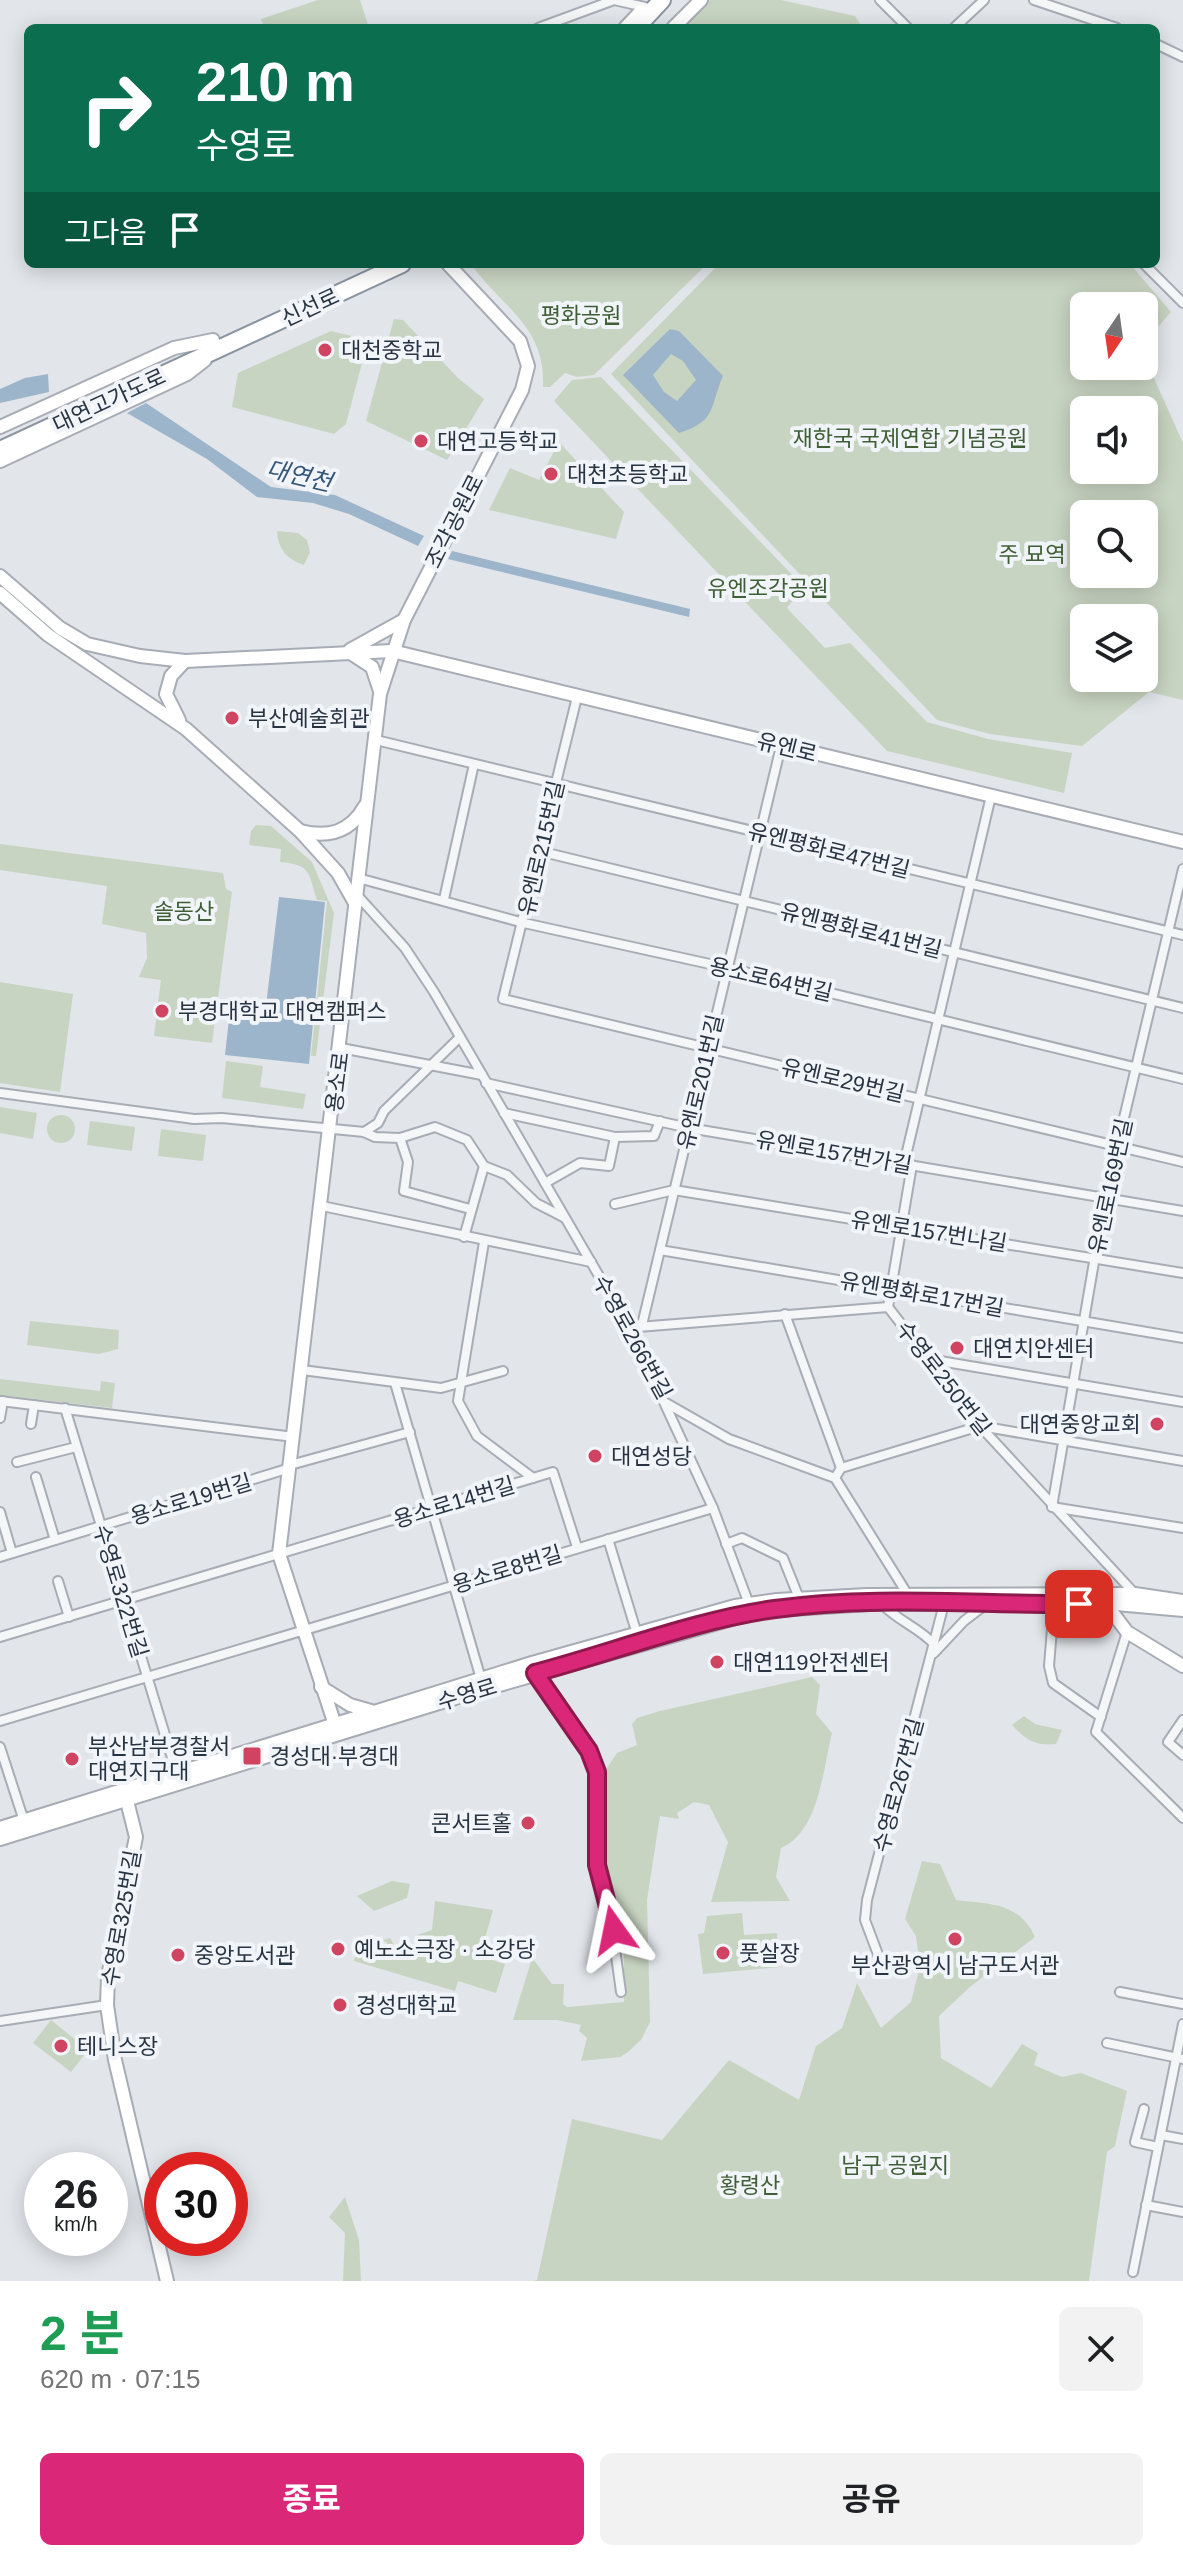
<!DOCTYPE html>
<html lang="ko">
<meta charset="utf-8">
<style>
:root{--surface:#fff;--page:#f2f2f2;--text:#202124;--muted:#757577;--accent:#db2777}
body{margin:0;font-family:Helvetica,"Noto Sans KR",sans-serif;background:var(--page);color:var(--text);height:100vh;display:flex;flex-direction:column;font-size:30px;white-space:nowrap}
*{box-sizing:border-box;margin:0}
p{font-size:26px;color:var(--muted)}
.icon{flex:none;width:44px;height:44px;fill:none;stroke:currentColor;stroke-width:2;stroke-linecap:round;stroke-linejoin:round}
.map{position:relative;height:2281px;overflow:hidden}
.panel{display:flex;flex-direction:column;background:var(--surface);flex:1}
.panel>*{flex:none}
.guide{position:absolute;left:24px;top:24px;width:1136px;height:244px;border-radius:12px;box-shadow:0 4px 20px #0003;background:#0b6e4f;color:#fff;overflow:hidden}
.needle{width:52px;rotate:193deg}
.tools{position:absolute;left:1070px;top:292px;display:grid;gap:16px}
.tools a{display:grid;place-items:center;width:88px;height:88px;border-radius:12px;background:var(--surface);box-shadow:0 4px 20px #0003;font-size:40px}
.speed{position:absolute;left:24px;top:2152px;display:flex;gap:16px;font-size:40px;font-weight:700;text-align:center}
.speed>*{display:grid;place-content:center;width:104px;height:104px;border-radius:50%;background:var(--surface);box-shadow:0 4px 20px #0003;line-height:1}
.speed small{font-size:20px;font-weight:400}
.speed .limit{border:12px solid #d22;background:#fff;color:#111}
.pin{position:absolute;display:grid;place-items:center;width:68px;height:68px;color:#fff;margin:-34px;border-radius:16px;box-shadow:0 4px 12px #0006}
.me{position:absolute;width:88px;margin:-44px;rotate:348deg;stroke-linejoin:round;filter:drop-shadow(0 0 6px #0008)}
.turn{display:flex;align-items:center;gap:28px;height:168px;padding:0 40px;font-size:36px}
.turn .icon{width:104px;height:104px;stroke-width:2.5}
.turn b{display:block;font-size:56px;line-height:68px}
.then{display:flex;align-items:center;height:76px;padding:0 40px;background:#0003;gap:16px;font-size:30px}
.round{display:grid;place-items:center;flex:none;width:84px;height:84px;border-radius:12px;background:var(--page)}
.summary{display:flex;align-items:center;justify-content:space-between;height:136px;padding:0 40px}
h1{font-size:48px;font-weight:700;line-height:60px;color:#1e9e55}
.primary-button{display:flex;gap:16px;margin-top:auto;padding:16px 40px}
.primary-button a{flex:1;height:92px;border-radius:12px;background:var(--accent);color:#fff;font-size:32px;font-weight:700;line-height:92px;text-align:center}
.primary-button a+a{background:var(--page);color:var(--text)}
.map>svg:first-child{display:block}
.green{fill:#c8d4c2;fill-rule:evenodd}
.water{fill:#9cb5cb;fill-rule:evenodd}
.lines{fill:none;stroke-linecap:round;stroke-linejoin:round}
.street-casing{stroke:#a7acb5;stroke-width:12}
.secondary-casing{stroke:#a7acb5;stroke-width:16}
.highway-casing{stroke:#8994a1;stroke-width:20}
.street{stroke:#f4f6f8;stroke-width:8}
.secondary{stroke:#fff;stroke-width:12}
.highway{stroke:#fff;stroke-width:16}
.route-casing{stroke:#8e194d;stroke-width:20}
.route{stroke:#db2777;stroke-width:14}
.poi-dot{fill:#d14461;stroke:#f1f4f8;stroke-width:3}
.labels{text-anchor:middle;stroke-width:8;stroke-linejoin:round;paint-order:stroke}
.street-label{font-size:22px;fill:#293443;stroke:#f1f4f8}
.park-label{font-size:22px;fill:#405f36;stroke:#f1f4f8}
.poi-label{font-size:22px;fill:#293443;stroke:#f1f4f8;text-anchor:start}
.water-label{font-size:24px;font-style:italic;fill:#325578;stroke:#f1f4f8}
</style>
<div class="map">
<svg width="1183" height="2281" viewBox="0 0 1183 2281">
<rect width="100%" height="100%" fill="#e2e5ea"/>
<g class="green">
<polygon points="318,0 360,0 369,28 264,28 261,19"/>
<polygon points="710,0 781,0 855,16 863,28 681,28"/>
<path d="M471,264H707L594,375L577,377L565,373L550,387H543C546,326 503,309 471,264Z"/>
<path d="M719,264H1130L1171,312L1157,328L1147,320L1144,322V306H1084V366H1144V356L1183,443V700L1149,692L1082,746L990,734L937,720L611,374ZM1084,410H1144V470H1084ZM1084,514H1144V574H1084ZM1084,618H1144V678H1084Z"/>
<polygon points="394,319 403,320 458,378 484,399 447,460 366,421"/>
<polygon points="331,331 368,340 346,424 334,434 232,407 238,373"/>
<polygon points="601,377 804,587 787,608 825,648 850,643 927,722 988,739 1072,753 1064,793 887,751 554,401 572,380"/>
<polygon points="559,442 624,512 616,539 489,510 510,468 539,480"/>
<path d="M277,531L298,533L307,540L310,552L304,565C287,560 278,549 277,531Z"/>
<path d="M256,825L271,826L312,862L334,913L316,1056H311L327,901L317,900C308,872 312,865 280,862L281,849L249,845L251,831Z"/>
<polygon points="0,844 223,873 226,889 232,892 212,1043 154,1036 161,980 139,977 147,958 146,933 102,924 107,886 0,870"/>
<polygon points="0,982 73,994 60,1092 0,1083"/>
<polygon points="226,1061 263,1066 260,1087 306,1094 303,1109 222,1098"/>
<polygon points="0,1107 37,1113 33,1139 0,1133"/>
<circle cx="61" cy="1129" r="14"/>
<polygon points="90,1121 135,1127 132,1151 87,1145"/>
<polygon points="161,1129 206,1135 203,1161 158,1156"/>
<polygon points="30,1321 119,1330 118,1349 99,1354 27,1345"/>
<polygon points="0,1379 100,1391 101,1381 115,1383 112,1408 0,1395"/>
<path d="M812,1677L820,1685L816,1714L832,1733C823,1769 819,1832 781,1848L776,1877L790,1901L711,1902L728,1842L709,1805L694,1802L677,1813L679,1819L660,1816L647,1900L650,2022L641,2040L628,2052L620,2057L581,2061L587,2038L579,2031L581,2025L557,2020H513L532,1958L552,1984H564L563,2004L567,2007L624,2002V1929L604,1863L603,1774L617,1753L637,1745L632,1724L637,1718L660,1711Z"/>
<path d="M1024,1716L1035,1724L1062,1730L1056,1744C1035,1746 1026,1740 1012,1725Z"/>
<path d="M922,1861L940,1864L956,1900C989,1904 1019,1902 1035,1937L971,1986L939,2016L941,2058L991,2088L1022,2044L1038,2053L1034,2065L1062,2077L1081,2073L1127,2091L1115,2146L1107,2152L1089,2281H533L537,2280L572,2119L662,2140L729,2060L799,2100L816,2046L842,2028L857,1983L881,2028L911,2002L920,1966L916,1936L905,1919Z"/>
<polygon points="392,1881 410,1884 407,1898 374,1911 357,1896"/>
<polygon points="435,1901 493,1910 480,1956 505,1964 496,1993 458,1981 455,1991 354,1961 358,1947 368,1944 370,1950 387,1945 387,1942 380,1941 390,1938 396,1948 417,1943 417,1935 432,1930"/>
<polygon points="742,1913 744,1935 777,1933 780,1967 703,1974 698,1934 704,1933 707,1916"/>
<polygon points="51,2020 88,2050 71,2072 33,2043"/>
<polygon points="345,2197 359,2240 361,2281 343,2281 345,2233 329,2217"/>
</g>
<g class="water">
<path d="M670,329L679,331L723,376C709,408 717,421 679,433L623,375ZM671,354L683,361L696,380L677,401L664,392L653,375Z"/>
<polygon points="48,374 49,392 0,403 0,389 25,378"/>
<polygon points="146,403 271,487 335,495 424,536 418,546 349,514 313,503 257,497 207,459 127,413"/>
<polygon points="452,551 690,609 689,617 448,559"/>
<polygon points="279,897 325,902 309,1064 225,1055 230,1010 265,1014"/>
</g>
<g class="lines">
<g class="street-casing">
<g id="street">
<polyline points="880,0 908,28"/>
<polyline points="1034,0 1117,28"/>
<polyline points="538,28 614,0 645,7"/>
<polyline points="954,28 984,0"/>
<polyline points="1156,44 1183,57"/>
<polyline points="1144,264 1183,303"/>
<polyline points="577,697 503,999 1183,1162"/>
<polyline points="376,740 1183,935"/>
<polyline points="539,851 1183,1008"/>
<polyline points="1183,869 1105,1198 1052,1507 1183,1528"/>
<polyline points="358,878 524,923 728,968 1183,1079"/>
<polyline points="357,895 405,948 434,992 631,1331 713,1508 749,1604"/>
<polyline points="444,899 474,764"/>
<polyline points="341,1048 482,1075"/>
<polyline points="486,1083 689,1128 1183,1211"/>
<polyline points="0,1093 194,1119 222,1118 364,1132 375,1137 400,1138 435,1127 467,1140 484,1166 507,1175 536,1203 565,1218"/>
<polyline points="504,1113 615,1137 654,1136 660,1121"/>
<polyline points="364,1132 378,1123 384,1111 460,1037"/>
<polyline points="400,1138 408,1162 404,1191 470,1209"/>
<polyline points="904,1164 991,796"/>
<polyline points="545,1183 580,1163 609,1166 615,1137"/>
<polyline points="615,1204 674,1190 1183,1273"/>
<polyline points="322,1206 591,1262"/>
<polyline points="464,1237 484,1166"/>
<polyline points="484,1242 458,1401 477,1436 533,1478"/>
<polyline points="660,1250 1183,1338"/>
<polyline points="888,1307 980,1426 1135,1594"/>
<polyline points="888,1307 912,1165"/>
<polyline points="785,1314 841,1468"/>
<polyline points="642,1325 781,746"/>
<polyline points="638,1327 888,1307"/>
<polyline points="928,1359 1183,1402"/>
<polyline points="302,1370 441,1388 503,1371"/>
<polyline points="395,1383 481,1679"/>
<polyline points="0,1401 294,1437"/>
<polyline points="666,1403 729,1439 835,1478 908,1595"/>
<polyline points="65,1408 177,1774"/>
<polyline points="0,1418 3,1401"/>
<polyline points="31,1424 34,1405"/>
<polyline points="17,1462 76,1447"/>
<polyline points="290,1465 410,1432"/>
<polyline points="36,1477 55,1540"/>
<polyline points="835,1478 841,1468 980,1426 1183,1461"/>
<polyline points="0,1512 12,1553"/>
<polyline points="608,1539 637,1634"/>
<polyline points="726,1544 742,1538 783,1558 799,1598"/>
<polyline points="0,1557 290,1468"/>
<polyline points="58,1581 69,1617"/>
<path d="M882,1604C898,1621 918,1627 934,1644"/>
<polyline points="1054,1604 1049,1666 1053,1683 1101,1717"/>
<polyline points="1127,1632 1096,1732 1183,1818"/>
<polyline points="0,1637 553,1472 577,1547"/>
<polyline points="934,1653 964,1621 985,1605"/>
<polyline points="535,1673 589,1751 597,1772 597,1865 609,1905 621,1992"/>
<polyline points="1183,1720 1168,1742 1183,1755"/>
<polyline points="0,1721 713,1508"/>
<polyline points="0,1747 24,1821"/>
<polyline points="885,1973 865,1920 867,1900 945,1600"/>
<polyline points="1120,1992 1183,2004"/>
<polyline points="0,2021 107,2005"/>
<polyline points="1107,2043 1183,2059"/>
<polyline points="1144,2109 1135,2142 1158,2147"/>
<polyline points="1161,2135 1183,2139"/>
<polyline points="1146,2205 1183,2212"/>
<polyline points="1133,2272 1183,2024"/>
</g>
</g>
<g class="secondary-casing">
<g id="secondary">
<polyline points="625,28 641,11"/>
<polyline points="673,28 701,0"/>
<polyline points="0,427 174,348 213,340"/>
<polyline points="0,461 187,374 205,360"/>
<polyline points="0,576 60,628 87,644 140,656 185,661 392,651 1183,842"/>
<polyline points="0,593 48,635 186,729 300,831 338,873 355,903"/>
<polyline points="350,650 404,620"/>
<polyline points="352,654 372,667 380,691"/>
<polyline points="179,720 166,694 171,676 185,661"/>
<path d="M300,831C328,838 350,833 365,806"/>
<polyline points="1103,1600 1127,1632 1183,1666"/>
<polyline points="321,1687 350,1705 371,1711"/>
<polyline points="335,1725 279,1554 380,694 404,620 522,390 528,366 520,341 448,264"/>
<polyline points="125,1793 136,1837 108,1976 107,2005 115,2060 167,2281"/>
<polyline points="0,1828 532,1663 735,1606 777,1600 867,1595 1135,1594 1183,1601"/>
<polyline points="0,1839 471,1693 760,1611 869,1604 1105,1603 1183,1610"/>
</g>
</g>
<g class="highway-casing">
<g id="highway">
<polyline points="636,28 662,0"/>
<polyline points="0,450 402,264"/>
</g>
</g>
<use href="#street" class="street"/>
<use href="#secondary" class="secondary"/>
<use href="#highway" class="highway"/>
</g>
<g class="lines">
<g class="route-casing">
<path id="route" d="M614,1930L597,1865V1772L589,1751L535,1673C611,1653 699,1619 775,1609C875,1595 979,1605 1079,1604"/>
</g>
<use href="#route" class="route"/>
</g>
<g class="poi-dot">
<circle cx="325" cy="350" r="8"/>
<circle cx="421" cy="441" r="8"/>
<circle cx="551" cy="474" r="8"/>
<circle cx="232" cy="718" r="8"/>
<circle cx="162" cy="1011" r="8"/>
<circle cx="957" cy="1348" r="8"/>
<circle cx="1157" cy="1424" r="8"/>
<circle cx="595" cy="1456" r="8"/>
<circle cx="717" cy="1662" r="8"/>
<rect x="242" y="1746" width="20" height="20" rx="4"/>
<circle cx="72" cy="1759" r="8"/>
<circle cx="528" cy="1823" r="8"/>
<circle cx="955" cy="1939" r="8"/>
<circle cx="338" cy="1949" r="8"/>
<circle cx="723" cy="1953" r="8"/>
<circle cx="178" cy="1955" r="8"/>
<circle cx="340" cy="2005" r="8"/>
<circle cx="61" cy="2046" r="8"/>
</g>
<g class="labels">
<g class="street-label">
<text transform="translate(310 307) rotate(-25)" y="8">신선로</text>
<text transform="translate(109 400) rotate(-25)" y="8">대연고가도로</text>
<text transform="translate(454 521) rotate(-63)" y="8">조각공원로</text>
<text transform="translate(787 747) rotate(14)" y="8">유엔로</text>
<text transform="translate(541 848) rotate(-77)" y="8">유엔로215번길</text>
<text transform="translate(829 850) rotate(14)" y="8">유엔평화로47번길</text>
<text transform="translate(861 930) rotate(14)" y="8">유엔평화로41번길</text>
<text transform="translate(771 979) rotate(13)" y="8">용소로64번길</text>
<text transform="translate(843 1080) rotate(13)" y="8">유엔로29번길</text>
<text transform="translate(337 1082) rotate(-83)" y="8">용소로</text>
<text transform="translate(700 1082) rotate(-77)" y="8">유엔로201번길</text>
<text transform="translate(834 1152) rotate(10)" y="8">유엔로157번가길</text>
<text transform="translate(1110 1186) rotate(-78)" y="8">유엔로169번길</text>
<text transform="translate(929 1231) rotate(9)" y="8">유엔로157번나길</text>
<text transform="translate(922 1294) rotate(10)" y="8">유엔평화로17번길</text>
<text transform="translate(633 1337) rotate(61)" y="8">수영로266번길</text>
<text transform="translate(944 1378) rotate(52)" y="8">수영로250번길</text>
<text transform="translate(191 1499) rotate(-17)" y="8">용소로19번길</text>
<text transform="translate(454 1502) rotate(-17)" y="8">용소로14번길</text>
<text transform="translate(507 1569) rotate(-17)" y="8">용소로8번길</text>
<text transform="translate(121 1591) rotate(73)" y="8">수영로322번길</text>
<text transform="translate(467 1694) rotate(-17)" y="8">수영로</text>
<text transform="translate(898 1785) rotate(-75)" y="8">수영로267번길</text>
<text transform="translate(121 1918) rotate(-80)" y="8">수영로325번길</text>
</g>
<g class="park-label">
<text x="581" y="323">평화공원</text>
<text x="910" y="446">재한국 국제연합 기념공원</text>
<text x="1032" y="562">주 묘역</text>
<text x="768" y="596">유엔조각공원</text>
<text x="184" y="919">솔동산</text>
<text x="895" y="2173">남구 공원지</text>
<text x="750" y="2193">황령산</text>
</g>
<g class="poi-label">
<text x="341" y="358">대천중학교</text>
<text x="437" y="449">대연고등학교</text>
<text x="567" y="482">대천초등학교</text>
<text x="248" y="726">부산예술회관</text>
<text x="178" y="1019">부경대학교 대연캠퍼스</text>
<text x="973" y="1356">대연치안센터</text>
<text x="1141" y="1432" text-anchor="end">대연중앙교회</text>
<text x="611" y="1464">대연성당</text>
<text x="733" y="1670">대연119안전센터</text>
<text x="88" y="1754">부산남부경찰서<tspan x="88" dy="25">대연지구대</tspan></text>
<text x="270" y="1764">경성대·부경대</text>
<text x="512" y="1831" text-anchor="end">콘서트홀</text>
<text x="354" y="1957">예노소극장 · 소강당</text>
<text x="739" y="1961">풋살장</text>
<text x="194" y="1963">중앙도서관</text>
<text x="955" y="1973" text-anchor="middle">부산광역시 남구도서관</text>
<text x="356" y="2013">경성대학교</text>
<text x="77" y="2054">테니스장</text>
</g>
<g class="water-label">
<text transform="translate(299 476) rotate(13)" y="8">대연천</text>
</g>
</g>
</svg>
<div class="tools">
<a><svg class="needle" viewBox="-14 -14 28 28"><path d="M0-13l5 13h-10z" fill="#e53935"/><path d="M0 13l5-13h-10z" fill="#757577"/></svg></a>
<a><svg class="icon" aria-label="sound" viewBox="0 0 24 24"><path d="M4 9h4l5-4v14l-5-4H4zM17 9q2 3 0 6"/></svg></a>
<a><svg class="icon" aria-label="search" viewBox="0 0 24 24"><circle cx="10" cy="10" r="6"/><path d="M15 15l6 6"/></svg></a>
<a><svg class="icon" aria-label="layers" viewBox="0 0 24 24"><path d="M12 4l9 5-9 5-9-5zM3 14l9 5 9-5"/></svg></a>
</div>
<div class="speed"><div>26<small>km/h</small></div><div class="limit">30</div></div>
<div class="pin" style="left:1079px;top:1604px;background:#d93025"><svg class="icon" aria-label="arrive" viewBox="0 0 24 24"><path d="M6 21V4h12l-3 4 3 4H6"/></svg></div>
<svg class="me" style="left:614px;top:1930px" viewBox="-20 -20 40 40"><path d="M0-17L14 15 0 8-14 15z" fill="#db2777" stroke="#fff" stroke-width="4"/></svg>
<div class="guide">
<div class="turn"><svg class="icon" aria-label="right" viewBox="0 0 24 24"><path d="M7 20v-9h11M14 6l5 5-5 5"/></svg><div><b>210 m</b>수영로</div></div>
<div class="then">그다음<svg class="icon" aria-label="arrive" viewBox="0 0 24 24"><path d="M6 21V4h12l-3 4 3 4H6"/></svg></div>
</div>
</div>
<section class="panel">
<div class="summary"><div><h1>2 분</h1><p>620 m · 07:15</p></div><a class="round"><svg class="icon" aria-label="close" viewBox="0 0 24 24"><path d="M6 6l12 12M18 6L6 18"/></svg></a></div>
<div class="primary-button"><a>종료</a><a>공유</a></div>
</section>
